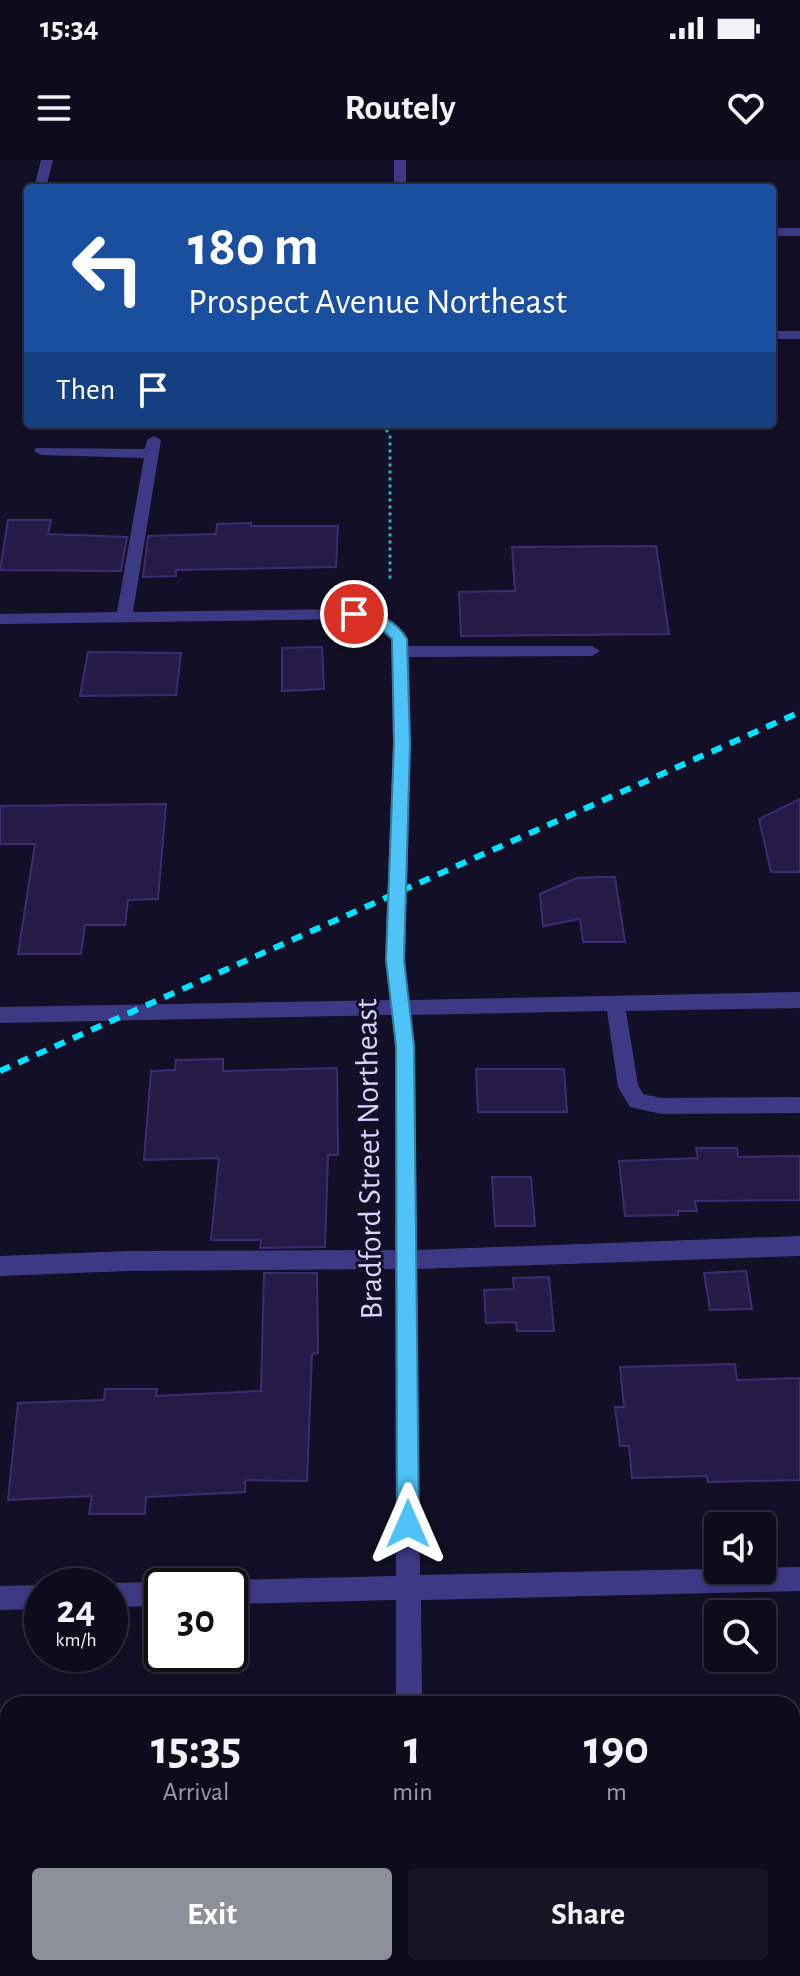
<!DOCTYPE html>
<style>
:root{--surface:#0e0b1c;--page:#171425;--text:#f1f3f6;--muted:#9b9ba3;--line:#2e2b3b;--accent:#8c9099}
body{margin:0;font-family:"Alegreya Sans",sans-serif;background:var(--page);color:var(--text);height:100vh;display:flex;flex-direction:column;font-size:30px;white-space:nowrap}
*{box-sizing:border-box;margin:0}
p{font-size:26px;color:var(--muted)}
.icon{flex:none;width:44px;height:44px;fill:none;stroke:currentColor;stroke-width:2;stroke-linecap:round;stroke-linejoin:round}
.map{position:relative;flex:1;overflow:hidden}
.details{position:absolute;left:0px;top:1536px;width:800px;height:280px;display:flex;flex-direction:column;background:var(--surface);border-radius:24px 24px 0 0;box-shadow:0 4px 12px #0003,0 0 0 2px var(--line)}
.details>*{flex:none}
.top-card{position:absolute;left:24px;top:24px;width:752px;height:244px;border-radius:8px;box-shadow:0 4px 12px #0003,0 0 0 2px var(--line);background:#1a4fa0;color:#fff;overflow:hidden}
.controls{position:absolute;left:704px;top:1352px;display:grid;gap:16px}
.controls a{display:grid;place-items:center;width:72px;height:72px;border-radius:8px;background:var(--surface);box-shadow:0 4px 12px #0003,0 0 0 2px var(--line);font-size:40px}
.speed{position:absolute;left:24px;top:1408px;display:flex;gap:16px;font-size:40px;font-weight:700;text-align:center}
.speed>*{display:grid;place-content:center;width:104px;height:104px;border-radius:50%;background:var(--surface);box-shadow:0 4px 12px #0003,0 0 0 2px var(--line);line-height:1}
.speed small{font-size:20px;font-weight:400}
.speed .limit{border:4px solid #111;border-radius:12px;background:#fff;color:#111}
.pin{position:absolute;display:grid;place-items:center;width:68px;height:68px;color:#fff;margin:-34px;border:4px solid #fff;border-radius:50%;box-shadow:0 2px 8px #0007}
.me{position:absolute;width:88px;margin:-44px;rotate:0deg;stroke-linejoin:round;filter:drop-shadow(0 0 6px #0008)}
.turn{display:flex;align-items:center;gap:28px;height:168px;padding:0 32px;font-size:36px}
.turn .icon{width:104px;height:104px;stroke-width:2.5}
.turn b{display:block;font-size:56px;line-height:68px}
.then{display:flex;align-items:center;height:76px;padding:0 32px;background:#0003;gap:16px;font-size:30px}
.eta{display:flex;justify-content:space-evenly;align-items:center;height:136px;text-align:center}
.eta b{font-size:48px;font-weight:600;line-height:56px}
.action{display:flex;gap:16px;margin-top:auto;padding:16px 32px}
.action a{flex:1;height:92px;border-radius:8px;background:var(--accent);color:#fff;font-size:32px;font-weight:600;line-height:92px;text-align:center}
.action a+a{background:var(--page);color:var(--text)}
.status{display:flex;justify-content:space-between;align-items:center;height:56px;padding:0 40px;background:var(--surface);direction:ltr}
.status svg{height:22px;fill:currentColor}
header{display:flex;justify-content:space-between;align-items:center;height:104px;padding:0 32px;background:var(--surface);font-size:36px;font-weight:600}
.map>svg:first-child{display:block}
.building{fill:#241b47;stroke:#3b2d73;stroke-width:2}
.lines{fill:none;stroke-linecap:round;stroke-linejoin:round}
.path{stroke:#2fb8b0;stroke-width:3;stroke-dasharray:3 4;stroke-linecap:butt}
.minor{fill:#3d3a85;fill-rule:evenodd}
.rail{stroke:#00e5ff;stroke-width:6;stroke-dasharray:11 9;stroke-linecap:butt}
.route{fill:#4fc3f7;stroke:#337fa1;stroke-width:2}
.labels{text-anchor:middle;stroke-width:6;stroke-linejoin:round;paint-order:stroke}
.street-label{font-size:32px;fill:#d9d4ff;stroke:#130f26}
</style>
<div class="status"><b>15:34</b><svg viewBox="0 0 49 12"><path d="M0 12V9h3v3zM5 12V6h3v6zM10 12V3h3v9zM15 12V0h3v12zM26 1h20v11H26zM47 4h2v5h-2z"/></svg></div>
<header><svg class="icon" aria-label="menu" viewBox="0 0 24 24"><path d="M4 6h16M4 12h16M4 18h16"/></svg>Routely<svg class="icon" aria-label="heart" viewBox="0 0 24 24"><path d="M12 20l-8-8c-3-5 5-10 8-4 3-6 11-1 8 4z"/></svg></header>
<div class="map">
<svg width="800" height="1816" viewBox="0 0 800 1816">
<rect width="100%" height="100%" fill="#130f26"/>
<g class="building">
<polygon points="8,360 51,360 48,374 127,377 121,411 0,410"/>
<polygon points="251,363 251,366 338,366 336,407 176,410 176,416 143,417 148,376 216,374 217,364"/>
<polygon points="656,386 669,474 461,476 459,432 515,431 512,387"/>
<polygon points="322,487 324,529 282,531 282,488"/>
<polygon points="88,492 181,493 176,535 80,536"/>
<polygon points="800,639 800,712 771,712 759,659"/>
<polygon points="166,644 158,739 128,740 125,765 85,765 81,794 18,794 35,684 0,684 0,646"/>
<polygon points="600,717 615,717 625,782 583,782 580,759 543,766 540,734 577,718"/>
<polygon points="223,899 223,911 337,908 338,995 328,995 325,1087 260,1088 261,1080 211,1080 219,998 144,1000 151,911 175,910 176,900"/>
<polygon points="476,909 564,909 567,952 478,952"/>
<polygon points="696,988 737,988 738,997 800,996 800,1040 695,1041 697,1051 678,1051 678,1055 625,1056 619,1001 698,998"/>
<polygon points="492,1017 531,1017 535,1066 495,1066"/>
<polygon points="746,1111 752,1149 710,1150 704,1113"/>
<polygon points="264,1113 317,1113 318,1193 312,1194 307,1321 245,1320 245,1332 146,1337 145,1354 89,1354 92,1336 8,1340 18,1243 104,1240 105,1229 157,1229 156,1236 261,1231"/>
<polygon points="549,1117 554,1171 517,1171 516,1162 486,1163 484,1130 514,1129 513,1118"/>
<polygon points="735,1204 737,1220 800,1218 800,1320 708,1322 707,1316 632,1318 629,1286 620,1286 615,1247 624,1247 620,1207"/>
</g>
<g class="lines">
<polyline class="path" points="382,264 390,275 390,422"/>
<g class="minor">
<polygon points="41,0 53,0 46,28 34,28"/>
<rect x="394" y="0" width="12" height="28"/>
<rect x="772" y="68" width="28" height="8"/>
<rect x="772" y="171" width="28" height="8"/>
<path d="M154,276L161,280L133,452L354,449L391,460L406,475L408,486H592L600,491L592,496L409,497L411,584L405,800L409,840L800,832V848L626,851L638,925L643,934L661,938L800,937V953L661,954L630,947L618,927L607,851L411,855L415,886L417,1090L800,1076V1096L417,1109L420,1415L800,1407V1431L421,1440L422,1544H396V1440L230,1444V1426H220L230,1420L396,1416L395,1109L128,1111L0,1116V1096L128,1091L395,1090V886L392,855L0,863V847L390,840L385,800L393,584L392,479C382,467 370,462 354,459L0,464V454L117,452L144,298L41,295L34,291L36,288L145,289L147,280Z"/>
<polygon points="162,1422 171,1426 162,1426 162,1446 110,1447 110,1426 102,1426 110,1423"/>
<polygon points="42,1425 45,1426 42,1426 42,1449 0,1450 0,1426"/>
<polygon points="396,1808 424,1808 425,1816 397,1816"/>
</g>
<polyline class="rail" points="0,911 800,552"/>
</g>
<path class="route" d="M354,450C377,455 394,457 407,479L410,584L404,800L414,886L419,1364L416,1372L408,1375L400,1372L397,1364L396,886L386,800L394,584L392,479L377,465L349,458V451Z"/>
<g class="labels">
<g class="street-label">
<text transform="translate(368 999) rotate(-91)" y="11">Bradford Street Northeast</text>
</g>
</g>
</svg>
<div class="controls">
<a><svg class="icon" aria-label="sound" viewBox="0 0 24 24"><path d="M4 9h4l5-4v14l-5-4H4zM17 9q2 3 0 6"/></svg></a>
<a><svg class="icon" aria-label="search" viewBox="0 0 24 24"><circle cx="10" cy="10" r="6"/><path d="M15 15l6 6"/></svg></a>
</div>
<div class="speed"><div>24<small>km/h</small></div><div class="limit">30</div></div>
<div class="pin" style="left:354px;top:454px;background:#d93025"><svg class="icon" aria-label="arrive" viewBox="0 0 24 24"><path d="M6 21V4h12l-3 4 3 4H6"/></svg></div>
<svg class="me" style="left:408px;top:1364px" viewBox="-20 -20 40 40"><path d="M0-17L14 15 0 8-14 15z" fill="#4fc3f7" stroke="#fff" stroke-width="4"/></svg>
<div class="top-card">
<div class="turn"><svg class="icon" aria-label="left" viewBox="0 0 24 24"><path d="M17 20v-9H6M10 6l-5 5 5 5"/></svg><div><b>180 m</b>Prospect Avenue Northeast</div></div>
<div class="then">Then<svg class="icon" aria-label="arrive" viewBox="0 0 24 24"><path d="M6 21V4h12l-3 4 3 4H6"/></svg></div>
</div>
<section class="details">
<div class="eta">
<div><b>15:35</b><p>Arrival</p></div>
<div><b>1</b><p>min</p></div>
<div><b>190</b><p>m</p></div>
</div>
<div class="action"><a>Exit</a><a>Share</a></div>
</section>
</div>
